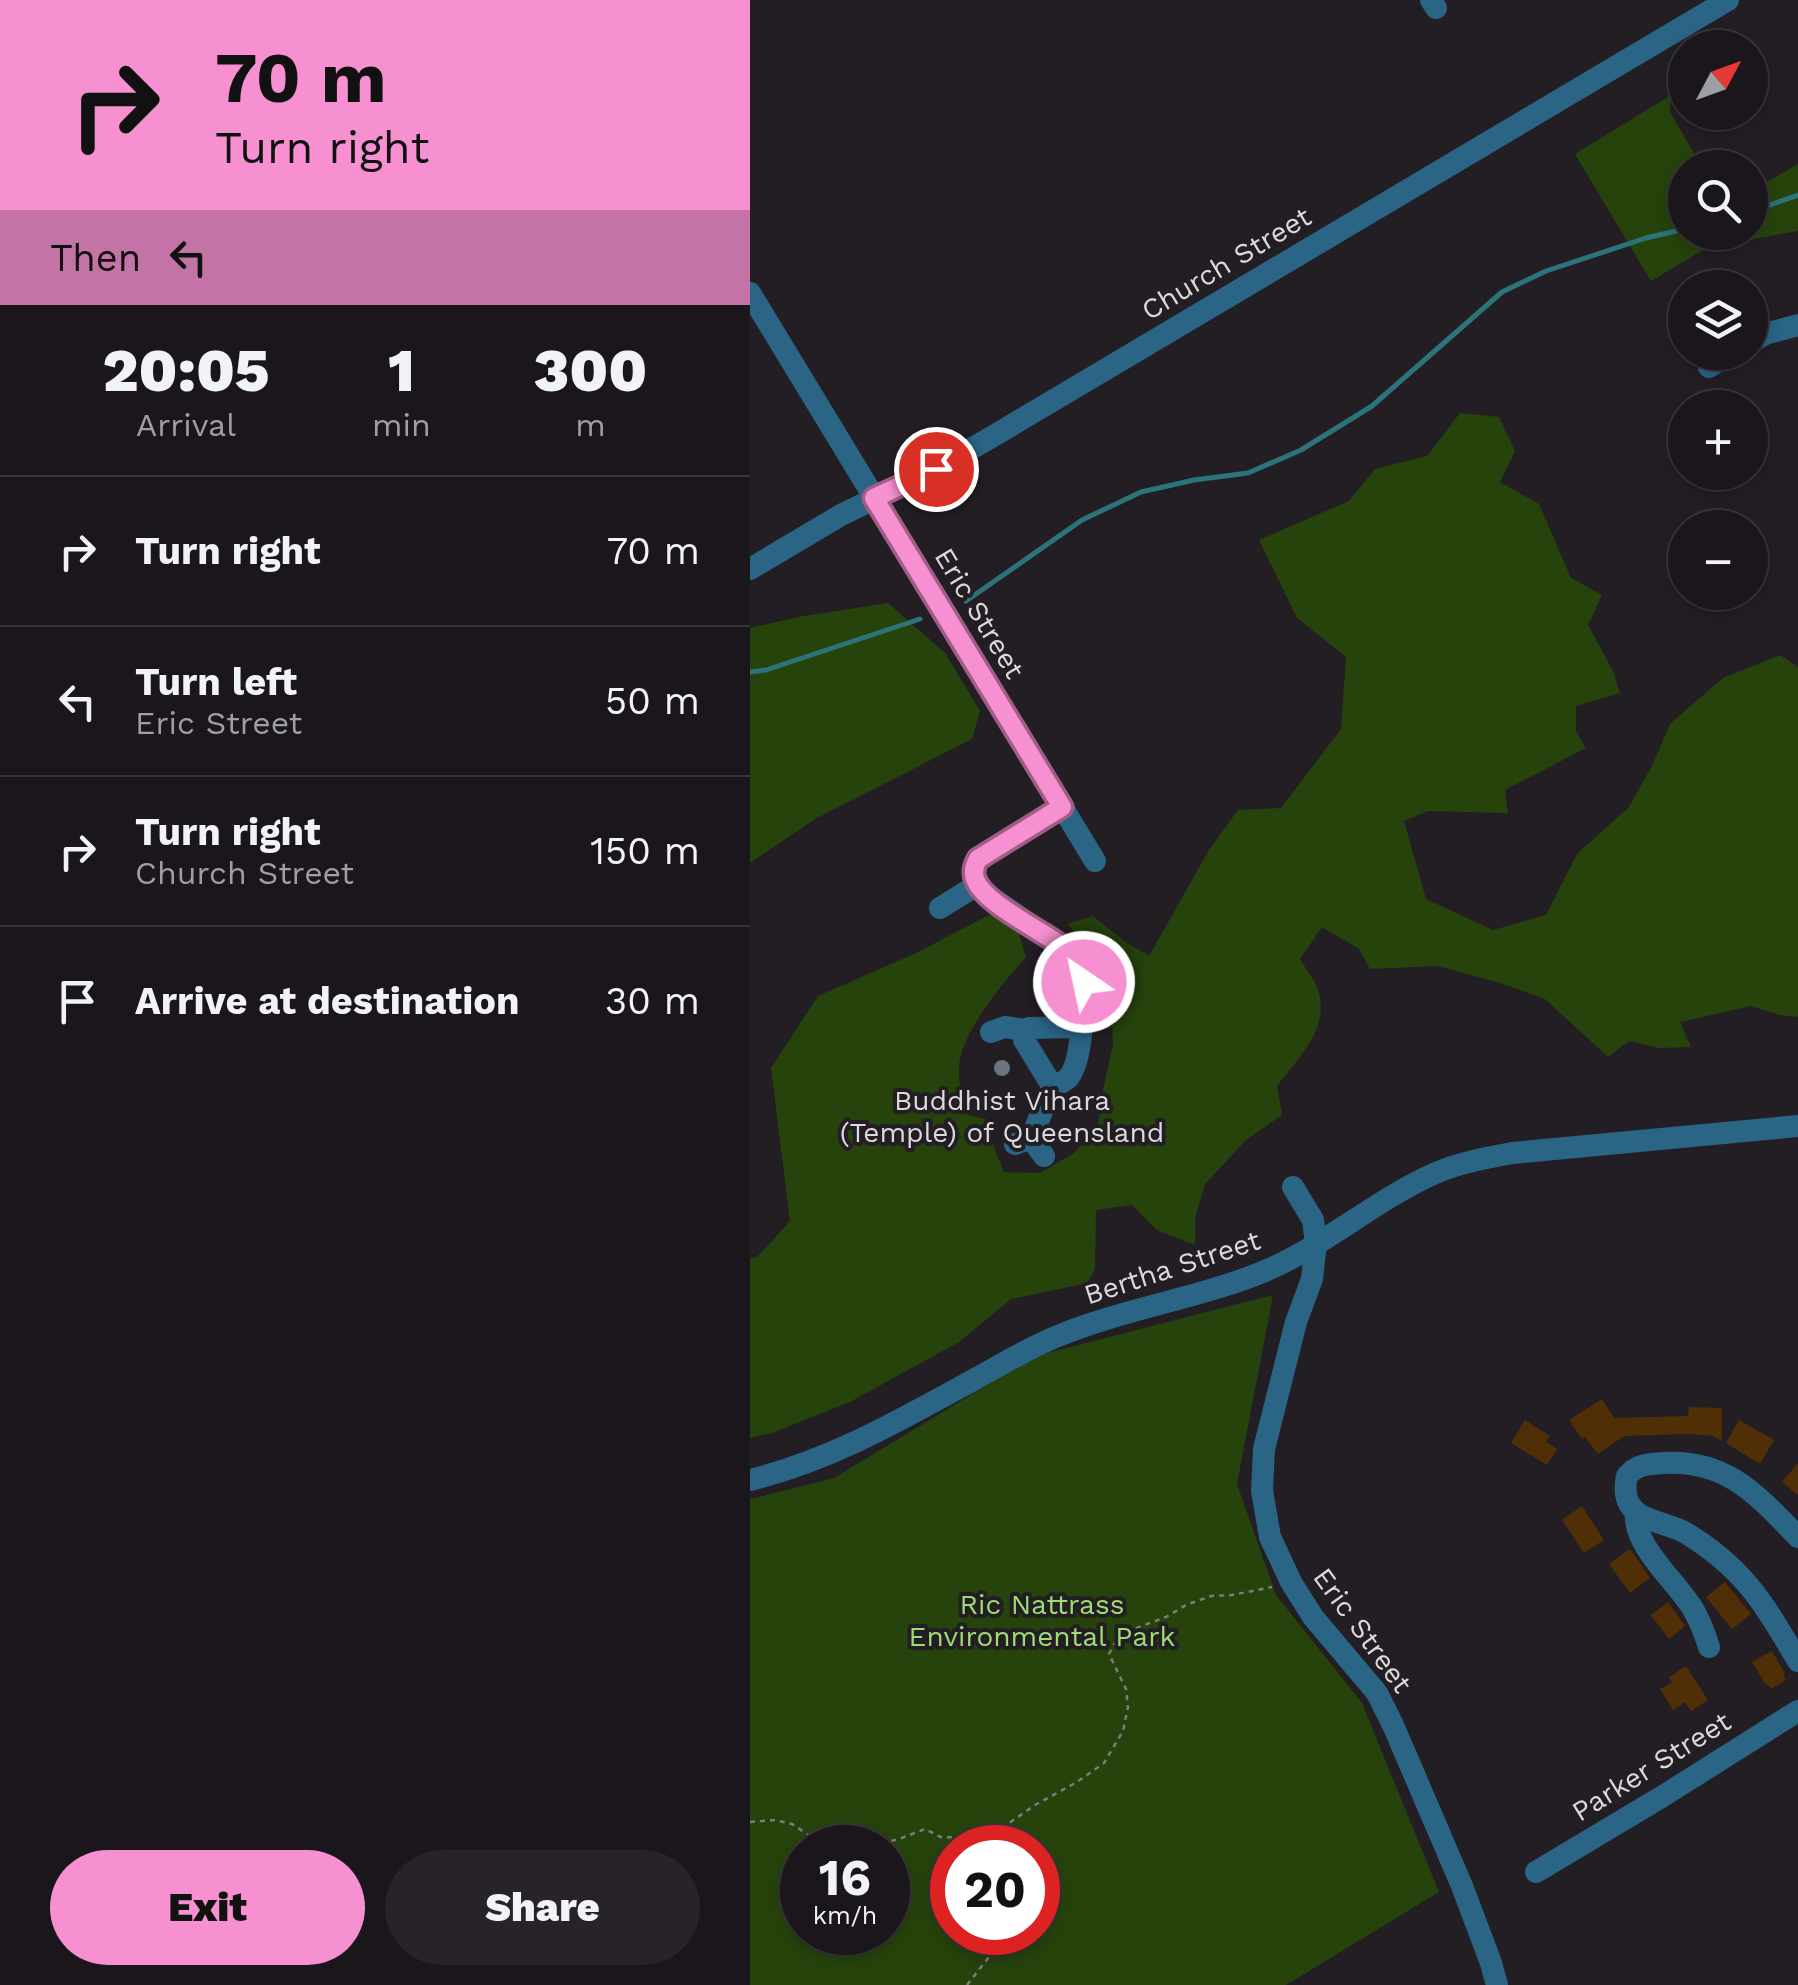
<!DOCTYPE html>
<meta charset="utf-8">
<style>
:root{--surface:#1a161b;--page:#272328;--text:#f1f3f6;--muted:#9f9fa3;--line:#38353a;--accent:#f690d0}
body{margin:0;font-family:"Work Sans",sans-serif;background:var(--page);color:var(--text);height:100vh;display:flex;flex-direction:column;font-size:38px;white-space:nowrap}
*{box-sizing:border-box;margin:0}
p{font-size:32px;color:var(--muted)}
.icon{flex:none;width:55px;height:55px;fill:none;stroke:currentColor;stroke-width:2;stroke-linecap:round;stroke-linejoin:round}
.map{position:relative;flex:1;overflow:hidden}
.panel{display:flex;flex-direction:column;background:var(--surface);width:750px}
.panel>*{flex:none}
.top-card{background:#f690d0;color:#111;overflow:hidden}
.needle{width:65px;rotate:49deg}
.controls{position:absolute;left:918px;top:30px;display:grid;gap:20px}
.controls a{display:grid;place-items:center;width:100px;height:100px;border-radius:50%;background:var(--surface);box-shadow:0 5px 15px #0003,0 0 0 2px var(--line);font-size:50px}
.speed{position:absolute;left:30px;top:1825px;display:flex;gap:20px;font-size:50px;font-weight:700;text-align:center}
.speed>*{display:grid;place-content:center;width:130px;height:130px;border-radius:50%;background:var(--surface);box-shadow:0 5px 15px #0003,0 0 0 2px var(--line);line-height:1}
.speed small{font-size:25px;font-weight:400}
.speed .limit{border:15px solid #d22;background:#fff;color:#111}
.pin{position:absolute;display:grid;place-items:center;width:85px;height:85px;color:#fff;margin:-42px;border:5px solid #fff;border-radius:50%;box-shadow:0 2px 10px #0007}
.me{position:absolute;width:110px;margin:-55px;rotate:326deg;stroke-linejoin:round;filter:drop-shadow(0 0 8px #0008)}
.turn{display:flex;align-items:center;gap:35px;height:210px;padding:0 50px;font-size:45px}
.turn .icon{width:130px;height:130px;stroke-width:2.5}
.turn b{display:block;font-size:70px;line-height:85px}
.then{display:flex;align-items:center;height:95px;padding:0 50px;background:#0003;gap:20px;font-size:38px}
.eta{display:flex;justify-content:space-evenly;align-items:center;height:170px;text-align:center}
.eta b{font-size:60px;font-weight:800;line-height:70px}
.primary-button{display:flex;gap:20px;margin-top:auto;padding:20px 50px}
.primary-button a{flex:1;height:115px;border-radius:60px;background:var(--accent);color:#111;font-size:40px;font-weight:800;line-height:115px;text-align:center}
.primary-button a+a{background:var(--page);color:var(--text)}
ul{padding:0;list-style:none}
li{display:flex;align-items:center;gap:30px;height:150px;padding:0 50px;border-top:2px solid var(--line)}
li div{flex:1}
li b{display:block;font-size:38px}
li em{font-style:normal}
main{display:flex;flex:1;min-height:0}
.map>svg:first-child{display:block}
.green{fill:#26430c;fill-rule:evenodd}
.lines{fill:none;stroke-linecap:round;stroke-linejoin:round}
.stream{stroke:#2b747a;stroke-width:5}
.building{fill:#512f06}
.path{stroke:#7f7b80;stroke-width:2.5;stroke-dasharray:5 5;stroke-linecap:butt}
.minor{stroke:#2a6586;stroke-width:22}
.route-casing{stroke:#a05e87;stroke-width:25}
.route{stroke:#f690d0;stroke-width:18}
.worship-dot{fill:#6b7280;stroke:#231e24;stroke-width:4}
.labels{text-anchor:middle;stroke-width:8;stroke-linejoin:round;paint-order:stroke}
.street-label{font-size:28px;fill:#dcd9dd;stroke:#231e24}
.poi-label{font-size:28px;fill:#dcd9dd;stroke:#231e24}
.park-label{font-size:28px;fill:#9edb72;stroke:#231e24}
</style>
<main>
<section class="panel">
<div class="top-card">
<div class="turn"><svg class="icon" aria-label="right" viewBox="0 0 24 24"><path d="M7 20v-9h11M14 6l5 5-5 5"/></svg><div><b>70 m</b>Turn right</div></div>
<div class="then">Then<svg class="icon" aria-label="left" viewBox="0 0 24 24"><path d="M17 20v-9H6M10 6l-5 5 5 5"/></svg></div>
</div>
<div class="eta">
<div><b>20:05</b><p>Arrival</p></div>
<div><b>1</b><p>min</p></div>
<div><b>300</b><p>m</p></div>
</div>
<ul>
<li><svg class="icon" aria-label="right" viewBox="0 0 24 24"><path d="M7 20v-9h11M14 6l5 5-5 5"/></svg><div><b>Turn right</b></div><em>70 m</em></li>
<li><svg class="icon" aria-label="left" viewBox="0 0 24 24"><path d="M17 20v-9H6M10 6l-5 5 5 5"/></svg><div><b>Turn left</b><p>Eric Street</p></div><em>50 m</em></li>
<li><svg class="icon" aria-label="right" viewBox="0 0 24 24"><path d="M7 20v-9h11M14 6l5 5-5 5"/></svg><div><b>Turn right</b><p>Church Street</p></div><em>150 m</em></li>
<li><svg class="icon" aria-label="arrive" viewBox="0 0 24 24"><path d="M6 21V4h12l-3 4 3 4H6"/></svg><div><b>Arrive at destination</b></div><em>30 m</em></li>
</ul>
<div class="primary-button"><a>Exit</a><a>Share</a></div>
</section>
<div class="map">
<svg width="1048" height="1985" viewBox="0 0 1048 1985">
<rect width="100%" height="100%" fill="#231e24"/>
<g class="green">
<polygon points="921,95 920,112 952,167 935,168 935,232 1000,232 1000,192 1048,164 1048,231 958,247 901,281 825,154"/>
<path d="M710,413L749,417L765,451L750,482L789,504L821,578L852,595L838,625L863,671L870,693L826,706V731L836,748L755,790L758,813L678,811L654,821L676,899L743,930L796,915L827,854L879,807L902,766L920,724L973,678L1030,655L1048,667V1017L1030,1015L1000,1006L930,1022L941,1047L909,1048L879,1041L858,1057L795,999L753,984L688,966L620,969L609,949L572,927L550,959C555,968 563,977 567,987C582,1027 549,1057 527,1086L532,1115L496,1140L455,1184L445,1218V1245L407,1230L382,1205L346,1210L345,1268L338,1283L261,1299L209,1342L100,1402L22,1433L0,1438V1259L8,1256L40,1221L21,1068L68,996L166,953L241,914L269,933L276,957C254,981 211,1033 209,1066C208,1081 213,1099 215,1114L239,1120L243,1145L254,1172L290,1173L324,1153L348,1127L351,1100L363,1044L360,988L337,950L318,924L343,916L374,941L399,956L459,850L488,810L531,808L591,729L596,657L547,618L509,540L599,501L625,469L677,456Z"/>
<polygon points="138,603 195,653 230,711 222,739 65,819 0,863 0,628 48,617"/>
<path d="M523,1295L487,1484L526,1595L612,1703L689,1892L536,1985H0V1499L84,1478L285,1356ZM52,1848H138V1932H52ZM202,1848H288V1932H202Z"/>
</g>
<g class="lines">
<g class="stream">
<polyline points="1000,212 1048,195"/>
<polyline points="216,601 332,520 391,492 444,480 498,473 551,450 622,406 752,292 796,271 896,238 935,229"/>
<polyline points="0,672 16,670 170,619"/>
</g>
</g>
<g class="building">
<polygon points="852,1399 864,1418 938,1416 939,1407 972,1408 972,1441 963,1436 938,1434 874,1436 848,1454 835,1437 832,1439 819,1420"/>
<polygon points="775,1420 800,1436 796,1442 807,1449 797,1465 761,1443"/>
<polygon points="989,1420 1024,1440 1010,1464 976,1443"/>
<polygon points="1048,1463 1048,1495 1032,1482"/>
<polygon points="832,1506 854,1540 834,1553 812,1520"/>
<polygon points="880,1549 900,1578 880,1593 859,1564"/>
<polygon points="975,1582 1001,1614 982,1629 956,1597"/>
<polygon points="918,1602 935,1626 919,1639 901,1615"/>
<polygon points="1022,1651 1035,1674 1033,1675 1036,1680 1021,1689 1018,1684 1016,1685 1002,1662"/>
<polygon points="936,1666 958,1700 941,1711 935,1702 923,1710 910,1689 922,1682 919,1677"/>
</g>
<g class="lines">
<g class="path">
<polyline points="0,1822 25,1820 42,1824 72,1844 107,1848"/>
<polyline points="112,1848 149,1839 175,1829 193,1838 225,1834"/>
<polyline points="223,1848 227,1834 252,1828 285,1805 327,1782 354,1763 373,1731 378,1707 376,1689 359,1654 370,1634 416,1617 436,1605 461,1596 482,1595 522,1587"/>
<polyline points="217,1985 242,1953 246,1932"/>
</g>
<g class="minor">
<polyline points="681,0 686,8"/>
<polyline points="0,293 345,861"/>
<polyline points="1000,343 1015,334 1048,325"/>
<polyline points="959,367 983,352"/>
<polyline points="0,569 91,515 186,469 240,438 978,0"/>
<path d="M312,807L228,859C219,872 226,884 236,894L322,953L329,962L334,982C333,1004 333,1065 317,1079C311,1084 307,1084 301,1084L274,1040L275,1030L279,1028L322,1027L332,1012"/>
<polyline points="190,908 227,885"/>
<polyline points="241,1032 255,1027 275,1030"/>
<polyline points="281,1138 303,1085"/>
<polyline points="265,1144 281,1138 294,1156"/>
<polyline points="543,1187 563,1220 566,1243 562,1279 546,1322 514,1449 512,1491 520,1537 541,1582 563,1617 627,1693 643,1725 712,1886 741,1963 747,1985"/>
<path d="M0,1480C82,1460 154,1418 227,1378C254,1363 280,1347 308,1336C378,1307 455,1298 524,1267C582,1240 630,1197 688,1172C712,1162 737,1158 762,1153L1048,1126"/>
<path d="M886,1512C882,1545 926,1581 943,1609C950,1621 955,1634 959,1647"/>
<path d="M1048,1537C1007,1495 977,1459 913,1463C898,1464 887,1464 877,1476C874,1489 875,1503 886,1512C896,1521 922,1525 936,1533C995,1569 1014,1604 1048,1661"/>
<polyline points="786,1872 913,1796 1048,1711"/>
</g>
</g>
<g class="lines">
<g class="route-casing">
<path id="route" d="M186,469L124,498L312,807L228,859C224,866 222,873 226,881C236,905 300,935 322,953L328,962L334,982"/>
</g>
<use href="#route" class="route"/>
</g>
<circle class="worship-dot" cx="252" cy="1068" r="10"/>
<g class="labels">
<g class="street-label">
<text transform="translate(476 263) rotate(-31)" y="10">Church Street</text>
<text transform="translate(230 613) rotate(59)" y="10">Eric Street</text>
<text transform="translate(422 1267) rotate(-18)" y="10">Bertha Street</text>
<text transform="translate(613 1630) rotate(54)" y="10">Eric Street</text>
<text transform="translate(901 1766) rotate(-32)" y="10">Parker Street</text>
</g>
<g class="poi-label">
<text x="252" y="1110">Buddhist Vihara<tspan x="252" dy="32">(Temple) of Queensland</tspan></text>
</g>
<g class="park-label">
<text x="292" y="1614">Ric Nattrass<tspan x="292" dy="32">Environmental Park</tspan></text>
</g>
</g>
</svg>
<div class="controls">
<a><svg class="needle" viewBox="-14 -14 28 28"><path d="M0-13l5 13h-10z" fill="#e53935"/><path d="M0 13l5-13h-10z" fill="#9f9fa3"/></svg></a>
<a><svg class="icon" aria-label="search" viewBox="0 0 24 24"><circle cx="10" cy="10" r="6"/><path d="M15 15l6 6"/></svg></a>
<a><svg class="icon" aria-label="layers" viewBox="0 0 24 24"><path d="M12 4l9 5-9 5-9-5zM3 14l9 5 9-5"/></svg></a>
<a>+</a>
<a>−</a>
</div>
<div class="speed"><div>16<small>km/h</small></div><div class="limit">20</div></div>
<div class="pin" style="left:186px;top:469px;background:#d93025"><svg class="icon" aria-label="arrive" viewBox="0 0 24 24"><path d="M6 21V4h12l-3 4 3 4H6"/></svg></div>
<svg class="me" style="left:334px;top:982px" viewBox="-20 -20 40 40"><circle r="17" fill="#f690d0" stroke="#fff" stroke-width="3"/><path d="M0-11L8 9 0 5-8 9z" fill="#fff"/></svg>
</div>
</main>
